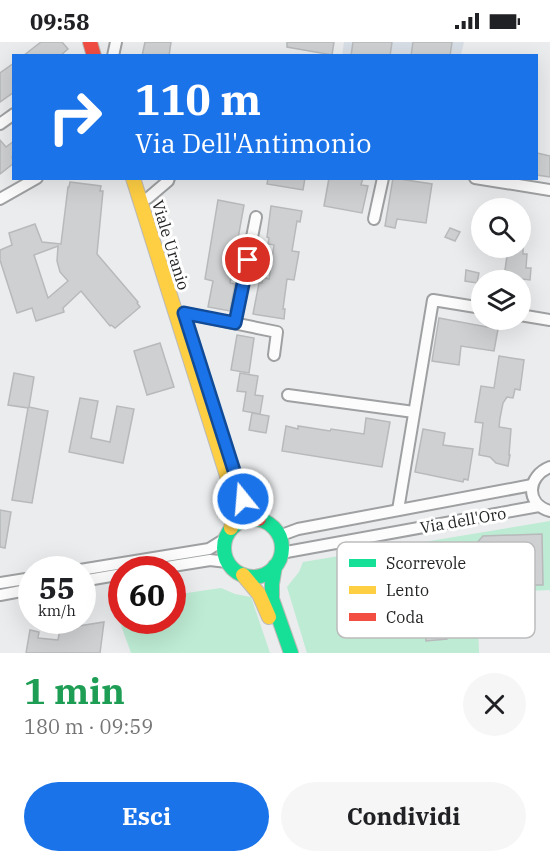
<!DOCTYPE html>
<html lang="it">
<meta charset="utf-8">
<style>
:root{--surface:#fff;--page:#f6f6f6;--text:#202124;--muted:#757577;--accent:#1a73e8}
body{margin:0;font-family:"IBM Plex Serif",serif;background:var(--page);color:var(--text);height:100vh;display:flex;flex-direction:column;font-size:22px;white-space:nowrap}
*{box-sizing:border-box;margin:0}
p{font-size:20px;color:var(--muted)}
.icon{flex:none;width:33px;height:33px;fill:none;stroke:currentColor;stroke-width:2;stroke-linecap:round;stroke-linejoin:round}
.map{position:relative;height:611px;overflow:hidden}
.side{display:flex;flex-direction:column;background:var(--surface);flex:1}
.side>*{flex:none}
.hud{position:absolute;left:12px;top:12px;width:526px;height:126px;border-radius:0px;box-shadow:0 6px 24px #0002;background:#1a73e8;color:#fff;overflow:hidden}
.controls{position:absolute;left:471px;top:156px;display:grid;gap:12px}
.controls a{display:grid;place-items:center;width:60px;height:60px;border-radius:50%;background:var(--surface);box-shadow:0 6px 24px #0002;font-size:30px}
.speed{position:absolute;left:18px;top:514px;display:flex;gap:12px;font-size:30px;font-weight:700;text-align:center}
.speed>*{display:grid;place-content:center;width:78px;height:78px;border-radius:50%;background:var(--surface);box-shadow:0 6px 24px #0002;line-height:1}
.speed small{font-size:15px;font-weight:400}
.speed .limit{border:9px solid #d22;background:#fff;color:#111}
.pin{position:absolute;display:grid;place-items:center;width:51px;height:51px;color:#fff;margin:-26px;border:3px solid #fff;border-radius:50%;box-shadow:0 2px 6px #0007}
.me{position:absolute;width:66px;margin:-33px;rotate:343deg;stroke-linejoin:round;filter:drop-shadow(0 0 4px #0008)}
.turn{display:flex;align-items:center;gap:21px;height:126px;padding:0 24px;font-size:27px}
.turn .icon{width:78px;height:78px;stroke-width:2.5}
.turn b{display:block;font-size:42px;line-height:51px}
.round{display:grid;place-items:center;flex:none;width:63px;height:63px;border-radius:32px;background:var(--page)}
.summary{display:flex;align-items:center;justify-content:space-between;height:102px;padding:0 24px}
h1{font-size:36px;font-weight:700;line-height:45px;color:#1e9e55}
.primary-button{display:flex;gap:12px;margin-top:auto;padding:12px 24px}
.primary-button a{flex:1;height:69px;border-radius:36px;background:var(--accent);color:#fff;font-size:24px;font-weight:700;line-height:69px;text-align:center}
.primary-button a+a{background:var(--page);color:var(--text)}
.status{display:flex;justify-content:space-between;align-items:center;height:42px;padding:0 30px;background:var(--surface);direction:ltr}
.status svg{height:16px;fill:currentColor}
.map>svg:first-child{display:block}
.built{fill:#d8dee5}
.green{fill:#bdebd3}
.building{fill:#cfd0d2;stroke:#b7b9ba;stroke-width:1.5;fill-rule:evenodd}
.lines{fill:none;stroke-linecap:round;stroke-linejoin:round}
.street-casing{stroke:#9ea0a2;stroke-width:14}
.fast-casing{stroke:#bdb9b5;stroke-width:16}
.slow-casing{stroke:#bdb9b5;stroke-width:16}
.jam-casing{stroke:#bdb9b5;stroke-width:16}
.street{stroke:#fcfcfc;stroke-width:10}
.fast{stroke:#16e098;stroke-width:14}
.slow{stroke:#ffcf43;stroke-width:14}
.jam{stroke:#f24e42;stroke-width:14}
.route-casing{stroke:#114b97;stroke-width:15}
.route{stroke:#1a73e8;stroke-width:10}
.labels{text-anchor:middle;stroke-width:6;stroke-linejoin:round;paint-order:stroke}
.street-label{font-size:16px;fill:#1f2122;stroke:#fff}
.key{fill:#fff;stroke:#bcbcbd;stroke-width:1.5}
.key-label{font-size:16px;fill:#1f2122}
</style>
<div class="status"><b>09:58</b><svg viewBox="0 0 49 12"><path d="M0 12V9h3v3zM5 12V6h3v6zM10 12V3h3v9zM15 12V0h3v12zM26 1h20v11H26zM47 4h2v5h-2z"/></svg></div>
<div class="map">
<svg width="550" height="611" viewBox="0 0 550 611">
<rect width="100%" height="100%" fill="#eaecee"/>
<polygon class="built" points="344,0 464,0 461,13 342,14"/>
<g class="green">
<polygon points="550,479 550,548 477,551 479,611 307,611 287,545 299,530 303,520"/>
<polygon points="221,546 235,552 251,555 270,611 131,611 113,561 121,560 122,579 172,579 173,553"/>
</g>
<g class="building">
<polygon points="41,0 62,0 68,7 60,14 23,14"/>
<polygon points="145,0 171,0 169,14 142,14"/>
<polygon points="287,0 334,0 332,13 287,5"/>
<polygon points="353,0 392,0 390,14 351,14"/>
<polygon points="413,0 452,0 450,14 411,14"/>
<polygon points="14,21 14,50 0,60 0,31"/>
<polygon points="0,98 6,105 14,99 14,114 12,115 14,121 0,132"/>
<polygon points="537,111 550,114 550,135 537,133"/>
<polygon points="268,136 305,136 303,148 267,142"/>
<polygon points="329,136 363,136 361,143 368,144 362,171 324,164"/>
<polygon points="393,136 432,142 426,181 397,177 395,186 385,184"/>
<path d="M70,140L101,144L100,149H103L97,212L138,260L137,261L140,265L115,286L111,283L110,284L81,249L63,266L64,270L36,279L32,266L17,271L0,218V208L12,203L9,191L35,182L42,200L61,202L68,145H69ZM58,204L57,219L60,230L68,239L48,256L34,213Z"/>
<polygon points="218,158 244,163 230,241 235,242 230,269 208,265 213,239 205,237"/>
<polygon points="271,164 302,169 300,180 297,179 292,209 299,210 294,238 287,237 283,267 285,267 284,277 253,272 259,241 262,241 263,235 269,237 274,203 268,202 269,196 267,195"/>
<polygon points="450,186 460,190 455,199 445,195"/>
<polygon points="508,206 523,206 523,212 527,212 526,226 531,226 530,238 506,235 507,229 505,228"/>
<polygon points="466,228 479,231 477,241 465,239"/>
<polygon points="439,276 498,287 494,309 461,304 459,323 432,319"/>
<polygon points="237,293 254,296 249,331 231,328"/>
<polygon points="160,301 174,345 147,353 134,309"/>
<polygon points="499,314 524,318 520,348 515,347 513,356 507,355 503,361 500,376 499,385 511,387 509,413 510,413 508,424 496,421 490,415 479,413 483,381 475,380 481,344 494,346"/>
<polygon points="14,331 34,335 29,365 48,369 32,461 12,458 28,366 8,363"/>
<polygon points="240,331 258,334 255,353 263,354 260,372 243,369 246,350 237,349"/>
<polygon points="80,356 98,359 91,396 110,400 117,364 134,367 123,421 69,410"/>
<polygon points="252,371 269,374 266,391 249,388"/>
<polygon points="366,376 390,380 382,425 282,409 286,384 298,387 298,384 330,389 331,387 364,392"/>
<polygon points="423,387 445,391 443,403 473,407 468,438 464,437 463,440 415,430"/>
<polygon points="0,468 11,470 5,506 0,505"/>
<polygon points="542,492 543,543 485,543 476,536 461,514 469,513 475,503 483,494"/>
<polygon points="458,551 460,579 455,580 455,585 446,586 447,597 426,599 425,585 435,584 435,578 438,578 437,565"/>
<polygon points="104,580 100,611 26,611 30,588 39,590 38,596 58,598 60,587"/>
</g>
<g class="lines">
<g class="street-casing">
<g id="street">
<polyline points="113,14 116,0"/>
<polyline points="0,82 14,72"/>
<polyline points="475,136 550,148"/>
<polyline points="148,156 168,139 169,136"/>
<polyline points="0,157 37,136"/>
<polyline points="374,177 383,136"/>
<polyline points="184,271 277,290 274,313"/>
<polyline points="520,273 550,278"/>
<polyline points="235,281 256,175"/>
<polyline points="288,353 414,370"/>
<path d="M550,425C527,434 525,462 550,469"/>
<polyline points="398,468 433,258 482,266"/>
<polyline points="279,494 298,487 532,443"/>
<polyline points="281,511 539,464"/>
<polyline points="80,528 209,507 225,497"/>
<polyline points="148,528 210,518 227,520"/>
<polyline points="82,539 122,532"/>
<polyline points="0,541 32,536"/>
<polyline points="0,553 32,547"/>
</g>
</g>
<g class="fast-casing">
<g id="fast">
<circle cx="253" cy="506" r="29"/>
<polyline points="275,524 272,542 272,557 291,611"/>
</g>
</g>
<g class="slow-casing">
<g id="slow">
<polyline points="133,136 235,459 235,471 231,486"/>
<polyline points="243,533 259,552 269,575"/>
</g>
</g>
<g class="jam-casing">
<g id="jam">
<polyline points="90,0 94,14"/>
<polyline points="238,443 246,462 259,477"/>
</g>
</g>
<use href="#street" class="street"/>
<use href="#fast" class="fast"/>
<use href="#slow" class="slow"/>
<use href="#jam" class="jam"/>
</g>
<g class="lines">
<g class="route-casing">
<polyline id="route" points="243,457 184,271 235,281 248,218"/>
</g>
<use href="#route" class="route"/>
</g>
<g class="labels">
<g class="street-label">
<text transform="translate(171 203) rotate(73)" y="6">Viale Uranio</text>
<text transform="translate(463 478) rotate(-10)" y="6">Via dell'Oro</text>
</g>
</g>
<rect x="337" y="500" width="198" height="96" rx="9" class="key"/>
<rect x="349" y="517" width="27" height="8" fill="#16e098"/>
<rect x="349" y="544" width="27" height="8" fill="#ffcf43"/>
<rect x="349" y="571" width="27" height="8" fill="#f24e42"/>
<g class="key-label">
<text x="386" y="527">Scorrevole</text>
<text x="386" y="554">Lento</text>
<text x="386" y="581">Coda</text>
</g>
</svg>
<div class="controls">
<a><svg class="icon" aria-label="search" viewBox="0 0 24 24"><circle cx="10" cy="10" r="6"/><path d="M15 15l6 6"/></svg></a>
<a><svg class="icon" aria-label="layers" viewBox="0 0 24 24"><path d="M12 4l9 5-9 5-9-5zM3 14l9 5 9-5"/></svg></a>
</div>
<div class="speed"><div>55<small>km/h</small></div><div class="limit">60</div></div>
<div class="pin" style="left:248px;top:218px;background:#d93025"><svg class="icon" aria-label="arrive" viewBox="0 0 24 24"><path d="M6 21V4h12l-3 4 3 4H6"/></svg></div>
<svg class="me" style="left:243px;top:457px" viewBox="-20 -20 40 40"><circle r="17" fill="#1a73e8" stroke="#fff" stroke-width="3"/><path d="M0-11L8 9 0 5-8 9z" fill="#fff"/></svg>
<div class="hud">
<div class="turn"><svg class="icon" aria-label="right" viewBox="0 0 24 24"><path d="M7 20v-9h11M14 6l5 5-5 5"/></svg><div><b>110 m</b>Via Dell'Antimonio</div></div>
</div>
</div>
<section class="side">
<div class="summary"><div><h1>1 min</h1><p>180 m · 09:59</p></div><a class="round"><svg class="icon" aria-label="close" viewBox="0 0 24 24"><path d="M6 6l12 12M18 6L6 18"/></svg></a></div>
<div class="primary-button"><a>Esci</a><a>Condividi</a></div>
</section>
